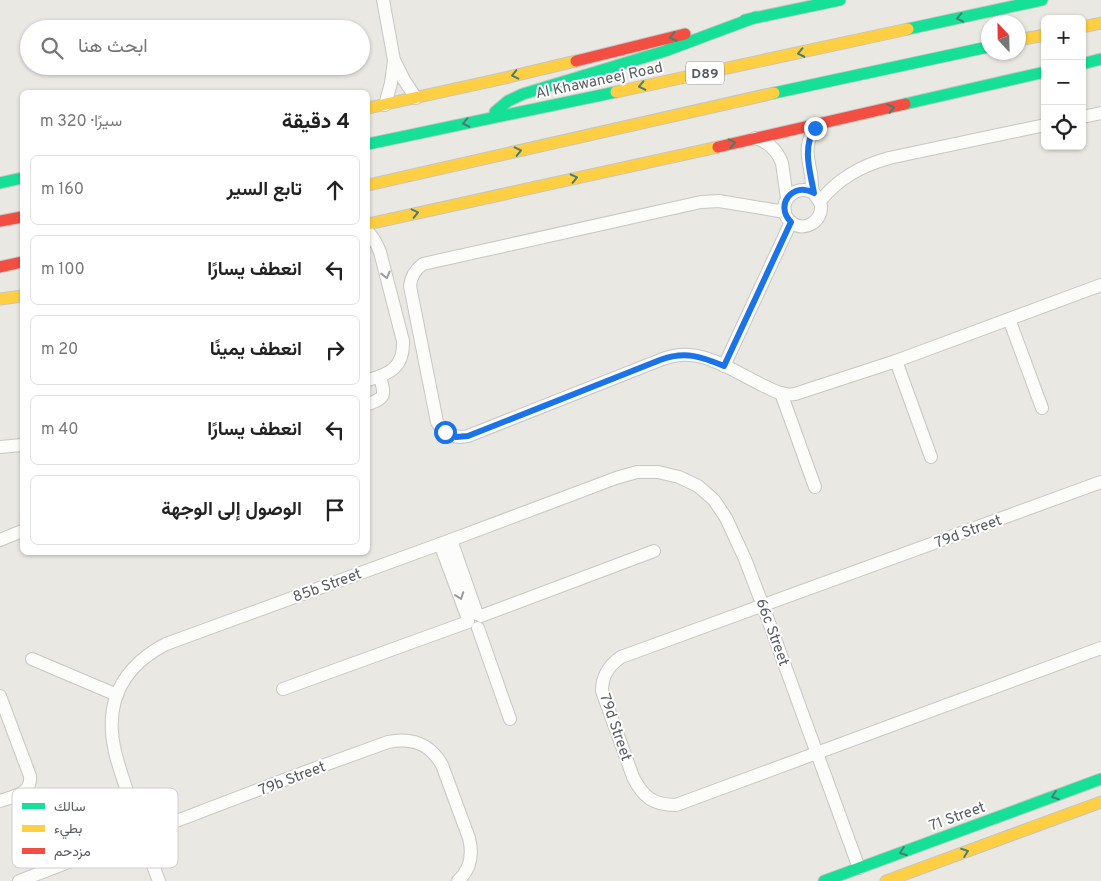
<!DOCTYPE html>
<html lang="ar">
<meta charset="utf-8">
<style>
:root{--surface:#fff;--page:#f2f2f2;--text:#222;--muted:#767676;--line:#e0e0e0}
body{margin:0;font-family:Overpass,Vazirmatn,sans-serif;background:var(--page);color:var(--text);direction:rtl}
.controls{position:absolute;right:15px;top:15px;display:grid;overflow:hidden;border-radius:8px;box-shadow:0 1px 4px #0004}
.controls button{width:45px;height:45px;display:grid;place-items:center;padding:0;border:0;border-bottom:1px solid var(--line);background:var(--surface);color:var(--text);font:25px sans-serif}
.compass{position:absolute;left:981px;top:15px;width:45px;height:45px;border-radius:50%;background:var(--surface);box-shadow:0 1px 4px #0004;rotate:338deg}
.stop{position:absolute;width:15px;height:15px;margin:-11px;border:4px solid #1a73e8;border-radius:50%;background:#fff}
.stop.end{background:#1a73e8;border-color:#fff;box-shadow:0 1px 5px #0008}
.list{margin:0;padding:0;list-style:none}
h2{display:flex;justify-content:space-between;align-items:center;height:65px;margin:0;padding:0 20px;font-size:21px}
h2 small{font-size:16px;font-weight:400;color:var(--muted)}
.list li{display:grid;grid-template-columns:32px 1fr auto;gap:15px;align-items:center;box-sizing:border-box;height:70px;margin:0 10px 10px;padding:0 10px;border:1px solid var(--line);border-radius:8px}
.list b{display:block;font-size:19px;white-space:nowrap}
.list em{font-size:16px;font-style:normal;color:var(--muted)}
.icon{flex:none;width:28px;height:28px;fill:none;stroke:currentColor;stroke-width:2;stroke-linecap:round;stroke-linejoin:round}
.map{position:relative;flex:none;width:1101px;height:881px;overflow:hidden;direction:ltr}
.search{position:absolute;background:var(--surface);box-shadow:0 1px 4px #0004;left:20px;top:20px;width:350px;height:55px;display:flex;align-items:center;gap:12px;box-sizing:border-box;padding:0 18px;border-radius:28px;color:var(--muted);font-size:19px}
.panel{position:absolute;background:var(--surface);box-shadow:0 1px 4px #0004;left:20px;top:90px;width:350px;height:465px;border-radius:8px;direction:rtl}
.map>svg:first-child{display:block}
.lines{fill:none;stroke-linecap:round;stroke-linejoin:round}
.street-casing{stroke:#c6c6c4;stroke-width:14}
.fast-casing{stroke:#c5c6c4;stroke-width:13}
.slow-casing{stroke:#c5c6c4;stroke-width:13}
.jam-casing{stroke:#c5c6c4;stroke-width:13}
.street{stroke:#fcfcfb;stroke-width:12}
.fast{stroke:#16e098;stroke-width:11}
.slow{stroke:#ffcf43;stroke-width:11}
.jam{stroke:#f24e42;stroke-width:11}
.oneway{stroke:#487d6f}
.oneway2{stroke:#9a9c9f}
.route{stroke:#1a73e8;stroke-width:6}
.labels{text-anchor:middle;stroke-width:4;stroke-linejoin:round;paint-order:stroke}
.shield{fill:#fff;stroke:#8a8d90;stroke-width:1}
.shield-label{font-size:14px;font-weight:bold;fill:#585c61}
.street-label{font-size:15px;fill:#585c61;stroke:#fff}
.key{fill:#fff;stroke:#cdced0;stroke-width:1}
.key-label{font-size:14px;fill:#585c61}
</style>
<div class="map">
<svg width="1101" height="881" viewBox="0 0 1101 881">
<rect width="100%" height="100%" fill="#eae8e2"/>
<g class="lines">
<defs>
<g id="street">
<path d="M 383,0 L 394,60 L 391,83 L 385,105"/>
<path d="M 395,62 L 404,80 L 416,98"/>
<path d="M 1082,117 L 1101,113"/>
<path d="M 755,138 C 769,142 777,150 782,163 L 787,198"/>
<path d="M 814,193 C 792,181 773,209 792,223 C 804,232 822,222 821,206 C 820,200 816,198 814,193 C 811,188 812,179 811,174 C 807,154 803,140 820,124"/>
<path d="M 820,201 C 839,178 861,166 889,158 L 1045,125"/>
<path d="M 785,212 L 719,201 L 701,202 L 423,264 C 415,270 411,276 410,286 L 437,422 C 444,434 454,439 468,436 L 660,360 C 670,356 679,354 690,355 C 712,356 742,375 762,385 C 773,390 782,396 795,394 L 896,361 L 1101,285"/>
<path d="M 368,232 C 374,238 377,244 380,252 L 403,341 C 404,367 390,374 368,380"/>
<path d="M 1009,319 L 1042,408"/>
<path d="M 896,361 L 931,457"/>
<path d="M 724,366 L 791,222"/>
<path d="M 781,393 L 815,487"/>
<path d="M 368,404 C 386,398 385,395 380,377"/>
<path d="M 0,447 L 22,445"/>
<path d="M 1101,482 L 621,657 C 608,666 602,676 602,691 L 633,777 C 643,797 653,805 676,805 L 1101,648"/>
<path d="M 0,540 L 22,531"/>
<path d="M 451,540 L 477,614"/>
<path d="M 440,544 L 468,619"/>
<path d="M 481,616 L 654,551"/>
<path d="M 478,628 L 510,719"/>
<path d="M 32,659 L 117,695"/>
<path d="M 283,689 L 468,622"/>
<path d="M 0,696 L 30,776 C 32,794 14,796 0,801"/>
<path d="M 19,881 L 297,775 L 388,742 C 413,737 430,744 442,765 L 469,838 C 473,854 471,869 458,881"/>
<path d="M 159,881 C 147,851 137,821 127,791 C 121,772 113,752 112,732 C 109,691 131,662 166,644 L 451,540 L 616,478 L 637,472 L 658,472 L 679,477 L 698,486 L 714,500 L 726,518 L 745,559 L 763,606 L 859,868"/>
</g>
<g id="fast">
<path d="M 745,20 L 840,0"/>
<path d="M 908,29 L 1042,0"/>
<path d="M 1082,64 L 1101,59"/>
<path d="M 774,93 L 988,47"/>
<path d="M 905,104 L 1045,72"/>
<path d="M 495,112 L 508,101 L 523,94 L 665,51 L 756,17"/>
<path d="M 368,144 L 616,92"/>
<path d="M 0,183 L 22,178"/>
<path d="M 824,881 L 1101,779"/>
</g>
<g id="slow">
<path d="M 1082,27 L 1101,23"/>
<path d="M 1018,40 L 1045,35"/>
<path d="M 616,92 L 908,29"/>
<path d="M 368,108 L 509,77 L 576,61"/>
<path d="M 368,185 L 774,93"/>
<path d="M 368,224 L 718,147"/>
<path d="M 0,299 L 22,296"/>
<path d="M 886,881 L 1101,802"/>
</g>
<g id="jam">
<path d="M 576,61 L 685,34"/>
<path d="M 718,147 L 905,104"/>
<path d="M 0,221 L 22,217"/>
<path d="M 0,267 L 22,262"/>
</g>
</defs>
<!-- street casing -->
<use href="#street" class="street-casing"/>
<!-- fast casing -->
<use href="#fast" class="fast-casing"/>
<!-- slow casing -->
<use href="#slow" class="slow-casing"/>
<!-- jam casing -->
<use href="#jam" class="jam-casing"/>
<!-- street -->
<use href="#street" class="street"/>
<!-- fast -->
<use href="#fast" class="fast"/>
<!-- slow -->
<use href="#slow" class="slow"/>
<!-- jam -->
<use href="#jam" class="jam"/>
</g>
<!-- one-way arrows -->
<defs><path id="oneway-chevron" d="M-2-3.5L2.5 0L-2 3.5" fill="none" stroke-width="1.6" stroke-linecap="round" stroke-linejoin="round" transform="scale(1.25)"/></defs>
<g class="oneway">
<use href="#oneway-chevron" transform="translate(960 18) rotate(168)"/>
<use href="#oneway-chevron" transform="translate(673 37) rotate(166)"/>
<use href="#oneway-chevron" transform="translate(801 53) rotate(168)"/>
<use href="#oneway-chevron" transform="translate(515 75) rotate(167)"/>
<use href="#oneway-chevron" transform="translate(642 86) rotate(168)"/>
<use href="#oneway-chevron" transform="translate(891 108) rotate(-13)"/>
<use href="#oneway-chevron" transform="translate(466 123) rotate(168)"/>
<use href="#oneway-chevron" transform="translate(732 143) rotate(-13)"/>
<use href="#oneway-chevron" transform="translate(518 151) rotate(-13)"/>
<use href="#oneway-chevron" transform="translate(574 178) rotate(-13)"/>
<use href="#oneway-chevron" transform="translate(415 213) rotate(-13)"/>
<use href="#oneway-chevron" transform="translate(1055 796) rotate(160)"/>
<use href="#oneway-chevron" transform="translate(903 852) rotate(160)"/>
<use href="#oneway-chevron" transform="translate(965 852) rotate(-20)"/>
</g>
<g class="oneway2">
<use href="#oneway-chevron" transform="translate(386 275) rotate(76)"/>
<use href="#oneway-chevron" transform="translate(460 596) rotate(70)"/>
</g>
<g class="lines">
<!-- route -->
<path class="route" d="M 445,432 L 456,437 L 468,436 L 660,360 C 685,351 700,356 724,366 L 791,222 C 774,205 793,181 814,193 C 810,171 802,148 815,128"/>
</g>
<g class="labels">
<!-- shield labels -->
<rect class="shield" x="686" y="61.5" width="38" height="23" rx="4"/>
<g class="shield-label">
<text x="705" y="78">D89</text>
</g>
<!-- street labels -->
<g class="street-label">
<text transform="translate(599 80) rotate(-12)" y="5">Al Khawaneej Road</text>
<text transform="translate(968 531) rotate(-20)" y="5">79d Street</text>
<text transform="translate(327 585) rotate(-20)" y="5">85b Street</text>
<text transform="translate(773 632) rotate(70)" y="5">66c Street</text>
<text transform="translate(616 727) rotate(71)" y="5">79d Street</text>
<text transform="translate(292 778) rotate(-21)" y="5">79b Street</text>
<text transform="translate(957 816) rotate(-20)" y="5">71 Street</text>
</g>
</g>
<!-- legend -->
<rect x="12" y="788" width="166" height="80" rx="8" class="key"/>
<rect x="22" y="803" width="23" height="6" fill="#16e098"/>
<rect x="22" y="825" width="23" height="7" fill="#ffcf43"/>
<rect x="22" y="848" width="23" height="6" fill="#f24e42"/>
<g class="key-label">
<text x="54" y="811">سالك</text>
<text x="54" y="833">بطيء</text>
<text x="54" y="856">مزدحم</text>
</g>
</svg>
<div class="controls">
<button>+</button>
<button>−</button>
<button><svg class="icon" aria-label="locate" viewBox="0 0 24 24"><circle cx="12" cy="12" r="6"/><path d="M12 2v4M12 18v4M2 12h4M18 12h4"/></svg></button>
</div>
<svg class="compass" viewBox="-18 -18 36 36"><path d="M0-13l5 13h-10z" fill="#e53935"/><path d="M0 13l5-13h-10z" fill="#767676"/></svg>
<div class="stop" style="left:445px;top:432px"></div>
<div class="stop end" style="left:815px;top:128px"></div>
<div class="search"><svg class="icon" aria-label="search" viewBox="0 0 24 24"><circle cx="10" cy="10" r="6"/><path d="M15 15l6 6"/></svg>ابحث هنا</div>
<section class="panel">
<h2>4 دقيقة<small>سيرًا · 320 m</small></h2>
<ul class="list">
<li><svg class="icon" aria-label="ahead" viewBox="0 0 24 24"><path d="M12 20V5M6 11l6-6 6 6"/></svg><div><b>تابع السير</b></div><em>160 m</em></li>
<li><svg class="icon" aria-label="left" viewBox="0 0 24 24"><path d="M17 20v-9H6M10 6l-5 5 5 5"/></svg><div><b>انعطف يسارًا</b></div><em>100 m</em></li>
<li><svg class="icon" aria-label="right" viewBox="0 0 24 24"><path d="M7 20v-9h11M14 6l5 5-5 5"/></svg><div><b>انعطف يمينًا</b></div><em>20 m</em></li>
<li><svg class="icon" aria-label="left" viewBox="0 0 24 24"><path d="M17 20v-9H6M10 6l-5 5 5 5"/></svg><div><b>انعطف يسارًا</b></div><em>40 m</em></li>
<li><svg class="icon" aria-label="arrive" viewBox="0 0 24 24"><path d="M6 21V4h12l-3 4 3 4H6"/></svg><div><b>الوصول إلى الوجهة</b></div></li>
</ul>
</section>
</div>
